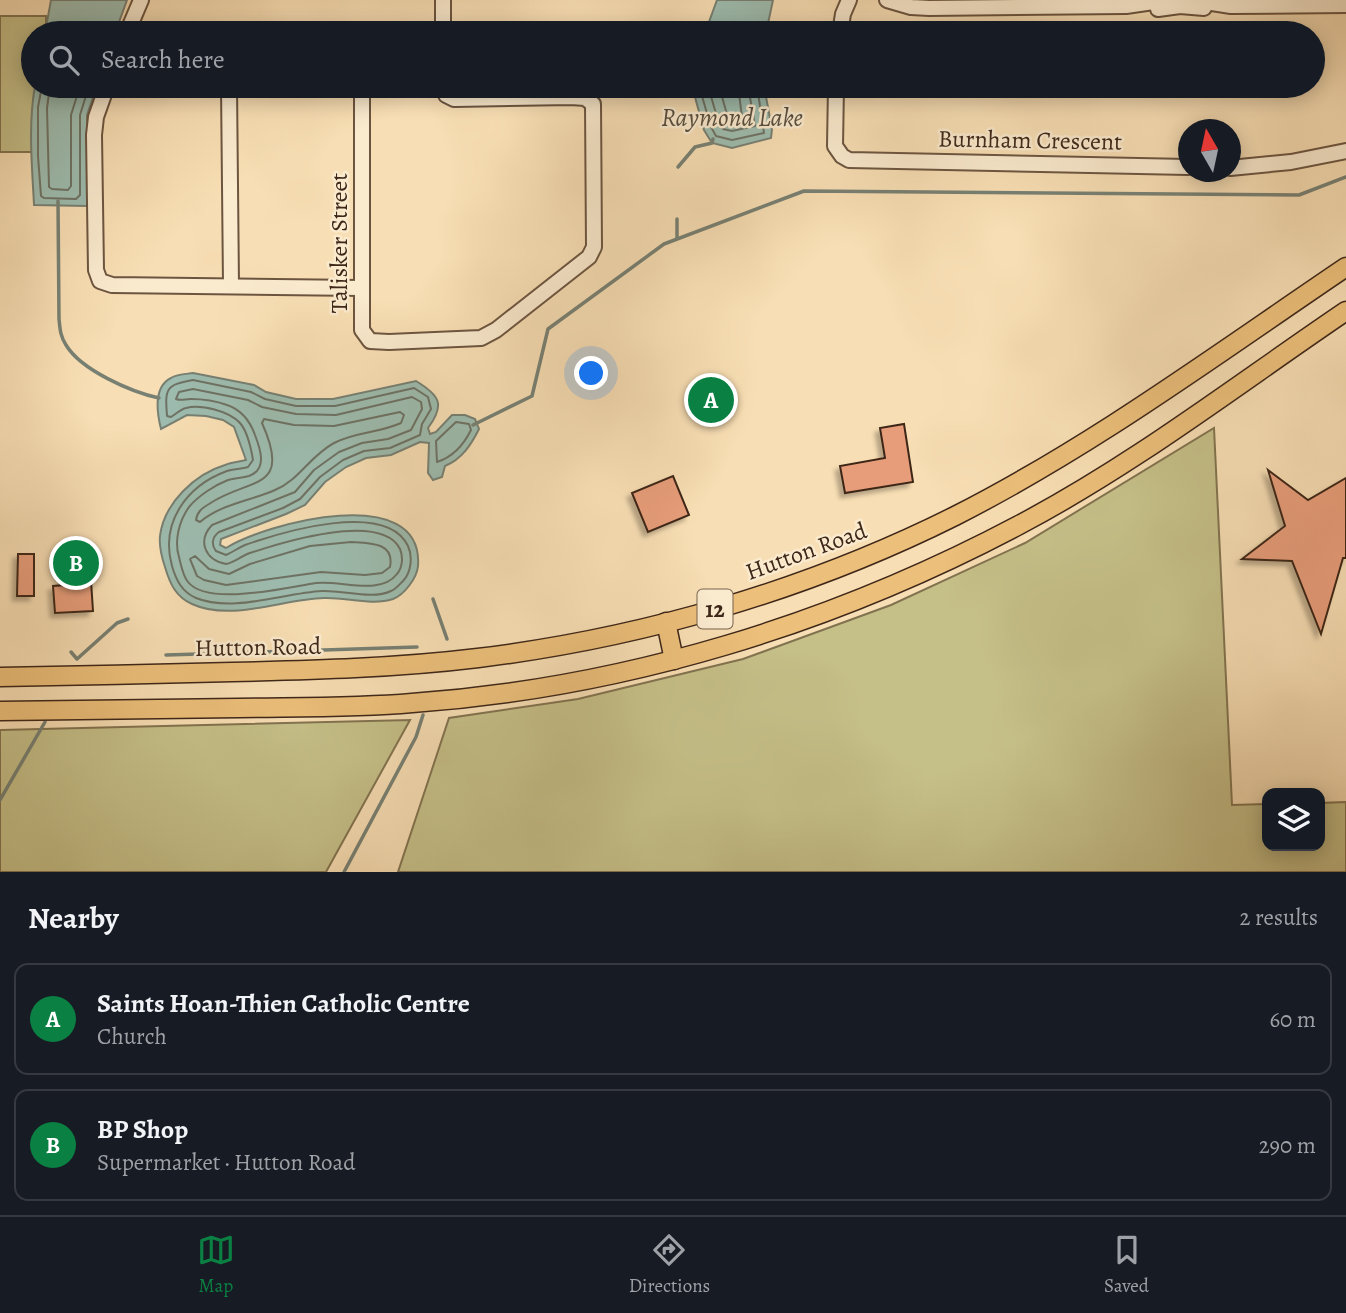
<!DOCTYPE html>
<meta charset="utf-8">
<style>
:root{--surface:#171b24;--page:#242831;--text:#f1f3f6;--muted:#9ea1a6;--line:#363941;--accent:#0b8043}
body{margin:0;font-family:Alegreya,serif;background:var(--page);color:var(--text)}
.controls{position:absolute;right:21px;bottom:21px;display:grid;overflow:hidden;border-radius:14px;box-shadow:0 4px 18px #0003}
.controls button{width:63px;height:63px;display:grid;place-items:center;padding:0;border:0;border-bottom:2px solid var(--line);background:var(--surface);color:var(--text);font:35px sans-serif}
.compass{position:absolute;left:1178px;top:119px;width:63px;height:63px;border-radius:50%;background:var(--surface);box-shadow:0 4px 18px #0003;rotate:351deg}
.you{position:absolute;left:592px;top:374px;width:24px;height:24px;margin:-18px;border:5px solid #fff;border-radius:50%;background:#1a73e8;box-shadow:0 0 0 10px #1a73e833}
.badge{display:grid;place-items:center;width:46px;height:46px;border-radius:50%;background:var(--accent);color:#fff;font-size:23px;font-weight:700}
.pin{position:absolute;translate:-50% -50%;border:4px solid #fff;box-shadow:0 2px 7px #0006}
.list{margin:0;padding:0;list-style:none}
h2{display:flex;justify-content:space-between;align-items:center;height:91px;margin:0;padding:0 28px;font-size:30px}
h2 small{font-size:23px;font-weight:400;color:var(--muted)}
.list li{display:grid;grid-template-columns:46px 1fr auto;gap:21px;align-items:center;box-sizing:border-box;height:112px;margin:0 14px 14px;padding:0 14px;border:2px solid var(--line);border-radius:14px}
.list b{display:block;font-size:26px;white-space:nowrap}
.list p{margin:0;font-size:23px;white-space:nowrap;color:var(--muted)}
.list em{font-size:23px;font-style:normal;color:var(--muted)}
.icon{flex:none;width:38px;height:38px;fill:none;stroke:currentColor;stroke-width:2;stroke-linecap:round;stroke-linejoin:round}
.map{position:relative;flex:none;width:1346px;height:872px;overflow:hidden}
.search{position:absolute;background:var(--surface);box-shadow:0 4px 18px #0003;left:21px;right:21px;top:21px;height:77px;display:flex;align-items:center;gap:18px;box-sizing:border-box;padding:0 24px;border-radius:38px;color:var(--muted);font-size:26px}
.sheet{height:343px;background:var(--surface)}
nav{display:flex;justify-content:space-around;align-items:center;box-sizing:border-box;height:98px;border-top:2px solid var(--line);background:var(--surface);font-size:19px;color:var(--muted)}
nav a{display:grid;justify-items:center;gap:4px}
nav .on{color:var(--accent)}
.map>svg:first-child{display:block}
.green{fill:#c5bf88;stroke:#827350;stroke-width:2}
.water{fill:#9dbcaf;stroke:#778073;stroke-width:2}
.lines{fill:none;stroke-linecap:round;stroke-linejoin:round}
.shore{stroke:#6e7264;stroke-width:2}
.stream{stroke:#778073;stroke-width:3.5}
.building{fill:#e79d7a;stroke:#3e2719;stroke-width:2;filter:url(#shadow)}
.minor-casing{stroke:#6c5540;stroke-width:18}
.major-casing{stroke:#3e2719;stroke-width:21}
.minor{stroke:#faeace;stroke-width:14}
.major{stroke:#ecbf7a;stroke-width:18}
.labels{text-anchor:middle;stroke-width:5;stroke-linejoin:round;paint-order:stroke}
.shield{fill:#faeace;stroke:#76624f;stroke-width:2}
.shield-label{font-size:23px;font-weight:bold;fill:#3e2719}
.street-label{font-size:24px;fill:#3e2719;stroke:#faeace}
.water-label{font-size:26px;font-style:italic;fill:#564c3e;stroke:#faeace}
</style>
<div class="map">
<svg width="1346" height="872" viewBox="0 0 1346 872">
<defs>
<filter id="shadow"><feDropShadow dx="-4.5" dy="4.5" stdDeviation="2" flood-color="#0004"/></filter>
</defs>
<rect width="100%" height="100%" fill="#f8deb4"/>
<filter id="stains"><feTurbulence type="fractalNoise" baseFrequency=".00286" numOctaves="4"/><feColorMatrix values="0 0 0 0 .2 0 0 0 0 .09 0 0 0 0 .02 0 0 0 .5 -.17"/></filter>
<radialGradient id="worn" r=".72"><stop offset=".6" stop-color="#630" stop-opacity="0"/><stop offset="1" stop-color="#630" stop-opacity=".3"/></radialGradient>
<!-- green -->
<g class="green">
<path d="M 0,16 L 46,16 L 46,33 L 33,33 L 33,86 L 46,86 L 46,152 L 0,152 Z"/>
<path d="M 1214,428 L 1232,805 L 1267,804 L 1267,846 L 1320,846 L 1320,803 L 1346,802 L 1346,872 L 398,872 L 449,718 L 578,699 L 743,659 L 891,605 L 1025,543 Z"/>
<path d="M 410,720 L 326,872 L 0,872 L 0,730 Z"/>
</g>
<!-- water -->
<g class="water">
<path d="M 51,0 L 127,0 L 115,33 L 45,33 Z"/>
<path d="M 717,0 L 773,0 L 766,33 L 705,33 Z"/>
<path d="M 35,86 L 97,86 L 87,115 L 87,206 L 34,205 C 32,165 28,125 35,86 Z"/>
<path d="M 692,86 L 764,86 L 772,129 L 771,138 L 732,148 L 712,143 L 704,130 Z"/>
<path d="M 193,373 L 254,385 L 266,392 L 296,399 L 333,399 L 416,381 C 439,395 446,404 428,428 L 430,434 L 436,432 L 452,415 L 465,415 L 475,419 L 479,429 C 471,445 462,459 445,466 L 442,477 L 433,480 L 428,473 L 429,443 L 420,442 L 391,455 L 366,458 L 346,467 L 325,482 L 305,505 L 286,514 L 221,539 L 220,545 L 226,548 C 266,523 424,481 418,566 C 417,578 404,595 393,599 C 371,606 346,597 324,598 C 283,599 231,622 192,604 C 176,597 170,584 165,567 C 162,558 159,546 160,536 C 164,503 195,474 225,465 C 232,462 239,462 246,460 L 234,427 L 223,420 L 206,416 L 187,415 L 161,429 C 157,413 153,387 171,378 C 177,374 187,374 193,373 Z"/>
</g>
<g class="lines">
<!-- shore -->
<g class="shore">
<path d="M 42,86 L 38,107 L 38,156 L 41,196 L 44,198 L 76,199 L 80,195 L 80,115 L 89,86"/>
<path d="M 50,86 L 47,108 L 49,187 L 52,189 L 68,190 L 71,186 L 71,115 L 80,86"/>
<path d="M 699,86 L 711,127 L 716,136 L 732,140 L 764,133 L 757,86"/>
<path d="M 708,86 L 719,124 L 723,129 L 732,131 L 755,126 L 748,86"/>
<path d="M 719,86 L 728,118 L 732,121 L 742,117 L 738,86"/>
<path d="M 193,380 L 251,392 L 265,399 L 296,406 L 335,406 L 414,388 L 428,397 L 431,409 L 422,424 L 420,435 L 390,448 L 364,451 L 343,460 L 320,477 L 300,499 L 283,508 L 219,532 C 212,537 211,545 216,551 L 226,555 C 233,552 238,548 245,545 C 282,532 386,500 408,546 C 413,557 411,573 403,581 C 400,584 395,590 391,591 C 373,600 342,590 322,591 C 283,593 233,613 196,598 C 182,592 176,580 172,566 C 160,523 186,486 227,471 C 233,469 241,469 248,467 L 253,460 C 251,448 248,432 240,423 C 229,411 201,404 186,408 C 181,409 176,414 171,417 L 167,416 C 165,389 165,385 193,380 Z"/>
<path d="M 193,389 L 248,400 L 262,407 L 296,414 L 336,415 L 412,397 L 421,402 L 422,409 L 411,430 L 388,439 L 362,443 L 339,452 L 314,470 L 295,492 L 212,525 C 197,541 205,560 226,564 C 235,562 241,556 250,553 C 280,543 381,511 400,549 C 403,556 403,567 397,574 C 380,596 341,580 316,583 C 288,587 208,607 188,582 C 183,576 181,565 179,557 C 174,541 179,521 189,507 C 198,496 215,485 228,480 C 235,478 242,478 249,476 C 268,469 260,448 255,435 C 250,421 242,410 227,405 C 216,401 203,399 191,399 C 185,399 181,401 176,399 L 179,392 Z"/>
<path d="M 400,412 L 404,415 L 401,423 C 379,433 355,432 334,443 C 310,456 298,481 275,490 C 250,501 221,504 200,522 L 196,520 C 197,512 202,508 209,504 C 249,477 293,492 262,423 L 264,419 L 294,425 L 334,426 Z"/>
<path d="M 456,422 L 469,424 L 471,430 C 463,446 453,457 437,462 L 436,441 Z"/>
<path d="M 351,542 C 369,543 395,542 390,567 L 382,573 L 365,575 L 321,572 L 226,585 L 204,580 L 197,576 L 190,559 L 195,556 L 209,569 L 229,574 L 250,564 L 310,546 Z"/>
</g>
<!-- stream -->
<g class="stream">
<path d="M 678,167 L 695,147 L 712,143 L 713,139"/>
<path d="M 58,201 L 59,319 C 60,328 60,336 66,345 C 81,370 131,392 159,398"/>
<path d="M 677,238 L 677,219"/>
<path d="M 473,425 L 532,396 L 548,329 L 664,244 L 804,191 L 1299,195 L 1346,177"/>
<path d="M 433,599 L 447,639"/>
<path d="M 71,652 L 77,659 L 117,623 L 128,619"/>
<path d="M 166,655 L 417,647"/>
<path d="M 0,800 L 45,722"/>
<path d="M 344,872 L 416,737 L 423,715"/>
</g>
</g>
<!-- building -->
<g class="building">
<path d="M 904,424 L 913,482 L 845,493 L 840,466 L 885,458 L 880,428 Z"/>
<path d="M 1268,470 L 1308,500 L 1346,478 L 1346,558 L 1343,558 L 1321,634 L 1292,561 L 1242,559 L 1285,526 Z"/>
<path d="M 673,476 L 689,515 L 648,532 L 632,493 Z"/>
<path d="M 84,545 L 84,552 L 89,551 L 93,611 L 55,613 L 53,586 L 65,585 L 63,547 Z"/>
<path d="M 18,554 L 34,554 L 34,596 L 17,596 Z"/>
</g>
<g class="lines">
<defs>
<g id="minor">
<path d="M 887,0 L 911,7 L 929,8 L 1126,6 L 1167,0"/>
<path d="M 1193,0 L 1231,6 L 1346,5"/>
<path d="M 1158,9 L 1180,6 L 1204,8"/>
<path d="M 127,33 L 141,0"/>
<path d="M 443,33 L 443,0"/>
<path d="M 840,33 L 843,14 L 849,0"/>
<path d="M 107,86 L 96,117 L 94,135 L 96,270 L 100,281 L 112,285 L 361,288"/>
<path d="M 229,86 L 231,285"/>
<path d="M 362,86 L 362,330 L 370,341 L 389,342 L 481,338 L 496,330 L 589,257 L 594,247 L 593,104 L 585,98 L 571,97 L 454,99 L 446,95 L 443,86"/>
<path d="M 836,86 L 835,146 L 842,156 L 849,160 L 1188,167"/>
<path d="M 1230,168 L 1291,162 L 1346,151"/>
</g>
<g id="major">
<path d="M 666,622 L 674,660"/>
<path d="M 0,677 C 77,676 155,674 232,672 C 314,670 396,668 478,658 C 642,638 807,590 955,516 C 1093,446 1217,354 1346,267"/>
<path d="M 0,711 C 80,710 159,709 239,708 C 297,707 355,708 412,703 C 625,688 832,624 1019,525 C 1135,464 1238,384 1346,311"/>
</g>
</defs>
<!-- minor casing -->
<use href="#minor" class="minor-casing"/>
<!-- major casing -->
<use href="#major" class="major-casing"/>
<!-- minor -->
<use href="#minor" class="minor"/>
<!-- major -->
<use href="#major" class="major"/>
</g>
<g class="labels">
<!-- shield labels -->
<rect class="shield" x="697.5" y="589.5" width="35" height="39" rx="5"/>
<g class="shield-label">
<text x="715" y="617">12</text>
</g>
<!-- street labels -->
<g class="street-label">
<text transform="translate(1030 140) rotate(1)" y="8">Burnham Crescent</text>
<text transform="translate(339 243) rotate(-90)" y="8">Talisker Street</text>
<text transform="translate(806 551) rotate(-20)" y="8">Hutton Road</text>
<text transform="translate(258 647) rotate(-1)" y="8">Hutton Road</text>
</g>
<!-- water labels -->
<g class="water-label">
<text x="732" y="126">Raymond Lake</text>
</g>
</g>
<rect width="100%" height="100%" filter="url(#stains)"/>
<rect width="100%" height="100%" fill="url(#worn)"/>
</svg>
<div class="controls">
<button><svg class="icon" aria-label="layers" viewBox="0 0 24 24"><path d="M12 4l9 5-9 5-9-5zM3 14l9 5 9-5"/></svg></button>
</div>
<svg class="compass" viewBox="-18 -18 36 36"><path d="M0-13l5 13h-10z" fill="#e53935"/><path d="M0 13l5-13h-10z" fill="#9ea1a6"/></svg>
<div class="you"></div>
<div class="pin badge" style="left:711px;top:400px">A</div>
<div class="pin badge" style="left:76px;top:563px">B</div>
<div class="search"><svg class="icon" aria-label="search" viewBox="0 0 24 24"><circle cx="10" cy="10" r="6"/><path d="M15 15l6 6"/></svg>Search here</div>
</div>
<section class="sheet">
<h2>Nearby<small>2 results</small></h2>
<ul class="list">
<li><span class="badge">A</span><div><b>Saints Hoan-Thien Catholic Centre</b><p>Church</p></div><em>60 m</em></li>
<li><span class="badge">B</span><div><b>BP Shop</b><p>Supermarket · Hutton Road</p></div><em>290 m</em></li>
</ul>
</section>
<nav>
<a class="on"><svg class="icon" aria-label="map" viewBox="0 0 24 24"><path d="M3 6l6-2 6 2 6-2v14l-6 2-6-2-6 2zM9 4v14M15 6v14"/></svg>Map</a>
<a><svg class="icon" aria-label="directions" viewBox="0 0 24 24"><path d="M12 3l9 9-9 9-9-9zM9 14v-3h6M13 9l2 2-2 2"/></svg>Directions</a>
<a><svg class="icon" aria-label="saved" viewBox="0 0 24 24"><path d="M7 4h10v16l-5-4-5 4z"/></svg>Saved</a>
</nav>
